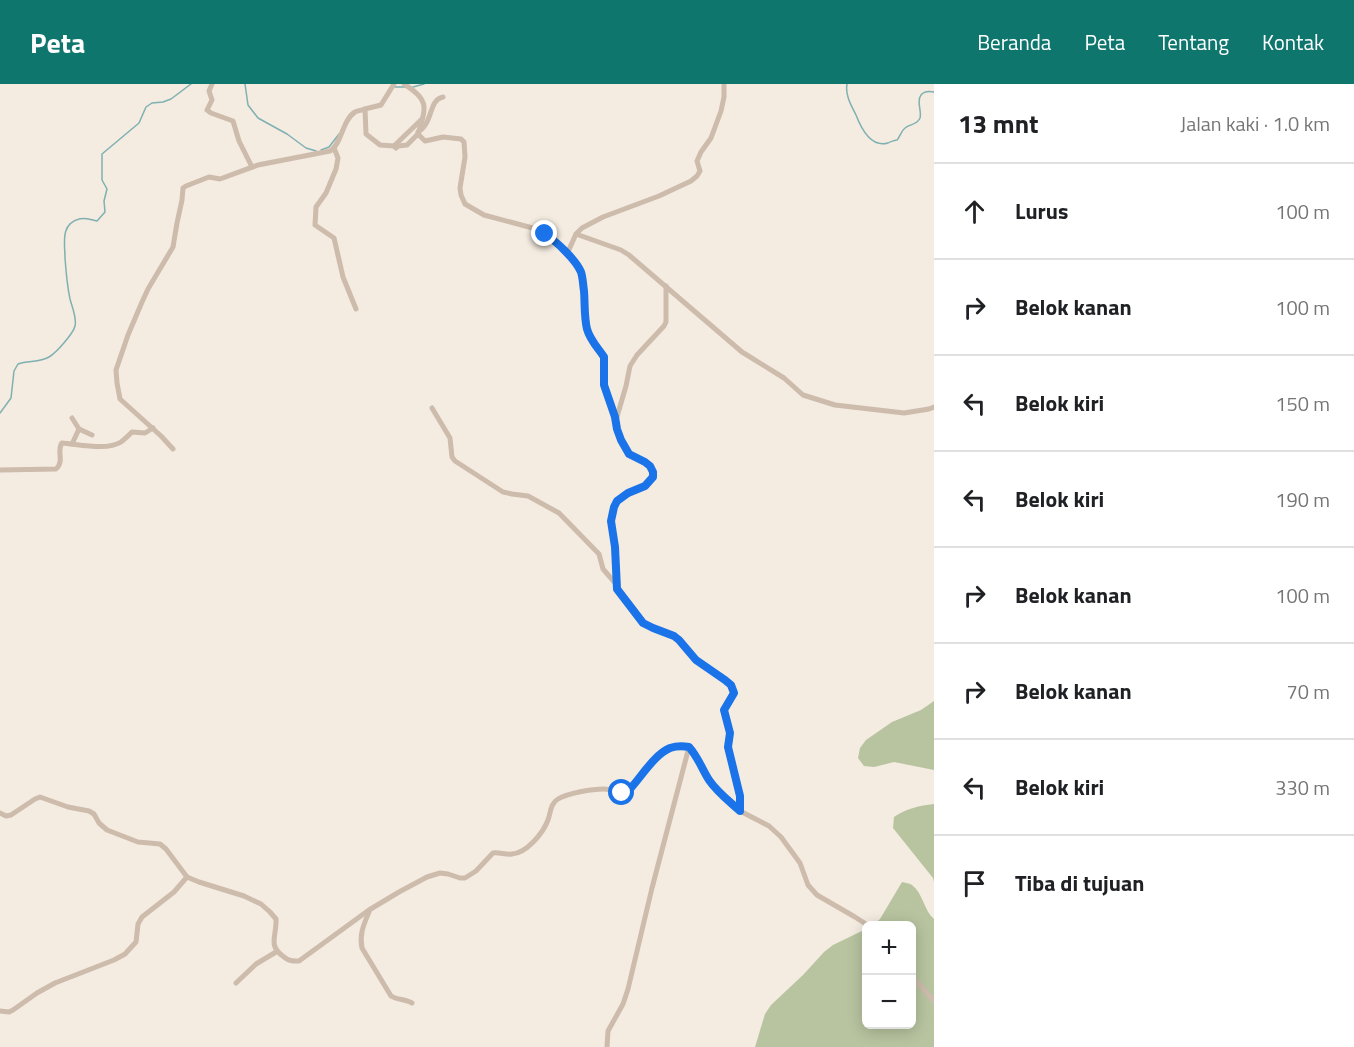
<!DOCTYPE html>
<html lang="id">
<meta charset="utf-8">
<style>
:root{--surface:#fff;--page:#f2f2f2;--text:#202124;--muted:#757577;--line:#e0e0e0;--accent:#0f766e}
body{margin:0;font-family:"Titillium Web",sans-serif;background:var(--page);color:var(--text)}
.controls{position:absolute;right:18px;bottom:18px;display:grid;overflow:hidden;border-radius:9px;box-shadow:0 3px 15px #0003}
.controls button{width:54px;height:54px;display:grid;place-items:center;padding:0;border:0;border-bottom:2px solid var(--line);background:var(--surface);color:var(--text);font:30px sans-serif}
.stop{position:absolute;width:18px;height:18px;margin:-14px;border:4px solid #1a73e8;border-radius:50%;background:#fff}
.stop.end{background:#1a73e8;border-color:#fff;box-shadow:0 2px 6px #0008}
.list{margin:0;padding:0;list-style:none}
h2{display:flex;justify-content:space-between;align-items:center;height:78px;margin:0;padding:0 24px;font-size:26px}
h2 small{font-size:20px;font-weight:400;color:var(--muted)}
.list li{display:grid;grid-template-columns:39px 1fr auto;gap:18px;align-items:center;box-sizing:border-box;height:96px;padding:0 24px;border-top:2px solid var(--line)}
.list b{display:block;font-size:22px;white-space:nowrap}
.list em{font-size:20px;font-style:normal;color:var(--muted)}
.icon{flex:none;width:33px;height:33px;fill:none;stroke:currentColor;stroke-width:2;stroke-linecap:round;stroke-linejoin:round}
.map{position:relative;flex:none;width:934px;height:963px;overflow:hidden}
header{display:flex;align-items:center;gap:36px;box-sizing:border-box;height:84px;padding:0 30px;background:var(--accent);color:#fff}
header strong{font-size:28px}
nav{display:flex;gap:33px;margin-inline-start:auto;font-size:21px}
main{display:flex}
aside{flex:1;background:var(--surface)}
.map>svg:first-child{display:block}
.green{fill:#b8c4a0}
.lines{fill:none;stroke-linecap:round;stroke-linejoin:round}
.stream{stroke:#7fb0b2;stroke-width:1.5}
.minor{stroke:#cdbbac;stroke-width:5}
.route{stroke:#1a73e8;stroke-width:8}
</style>
<header>
<strong>Peta</strong>
<nav><a>Beranda</a><a>Peta</a><a>Tentang</a><a>Kontak</a></nav>
</header>
<main>
<div class="map">
<svg width="934" height="963" viewBox="0 0 934 963">
<rect width="100%" height="100%" fill="#f4ebe1"/>
<!-- green -->
<g class="green">
<path d="M 934,617 L 934,686 L 894,678 L 874,683 L 864,682 L 858,674 L 860,664 L 866,656 L 892,638 L 921,626 Z"/>
<path d="M 934,720 L 934,798 L 933,794 L 893,744 L 894,733 C 907,724 919,722 934,720 Z"/>
<path d="M 902,798 C 905,799 909,799 912,801 C 923,809 924,827 934,835 L 934,963 L 755,963 L 765,930 L 771,921 L 803,891 L 824,868 L 833,861 L 866,845 L 866,940 L 912,940 L 912,842 L 873,841 L 880,835 Z"/>
</g>
<g class="lines">
<!-- stream -->
<g class="stream">
<path d="M 245,0 L 248,21 L 258,34 L 287,50 L 306,64 L 316,67"/>
<path d="M 847,0 C 845,11 851,21 856,31 C 861,44 871,64 888,59 C 889,58 896,56 897,56 C 900,53 901,47 905,44 C 910,40 917,41 920,34 C 922,26 916,17 921,11 C 924,7 929,7 934,8"/>
<path d="M 395,3 L 405,3"/>
<path d="M 413,3 L 424,0"/>
<path d="M 321,66 L 329,63 L 339,50"/>
<path d="M 0,329 L 11,314 L 14,287 L 18,280 C 28,276 39,279 49,273 C 56,269 73,250 75,242 C 77,234 72,223 70,215 C 67,201 66,188 65,174 C 65,160 60,140 79,135 C 85,133 91,136 97,137 L 105,128 L 104,117 L 107,105 L 102,96 L 102,70 L 139,39 L 146,23 L 152,19 L 163,18 L 171,15 L 191,0"/>
</g>
<!-- minor -->
<g class="minor">
<path d="M 212,0 L 209,7 L 212,16 L 207,26 L 211,29 L 233,37 L 239,57 L 252,83"/>
<path d="M 404,0 C 430,16 426,23 418,50 L 425,57 L 443,53 L 461,55 L 464,58 L 465,73 L 460,104 L 461,111 L 465,120 L 484,131 L 540,146 L 553,155 L 577,181 L 581,188 L 582,195 L 587,245 L 594,261 L 605,273 L 604,301 L 615,333 L 617,345 L 621,356 L 629,370 L 650,382 L 653,388 L 653,393 L 645,402 L 621,414 L 617,417 L 612,428 L 611,437 L 615,463 L 617,505 L 643,539 L 653,544 L 674,552 L 679,556 L 696,576 L 731,601 L 734,609 L 724,626 L 730,649 L 728,664 L 740,712 L 740,727 L 769,742 L 781,753 L 800,779 L 808,801 L 817,811 L 855,833 L 869,842"/>
<path d="M 365,25 L 381,21 L 394,0"/>
<path d="M 418,48 C 434,38 428,16 443,13"/>
<path d="M 394,62 L 422,35"/>
<path d="M 334,64 L 338,74 L 336,85 L 326,109 L 316,123 L 315,141 L 334,154 L 343,193 L 356,225"/>
<path d="M 576,150 L 621,166 L 629,171 L 742,268 L 784,294 L 803,311 L 835,321 L 904,329 L 929,325 L 934,323"/>
<path d="M 567,170 L 576,150 L 582,144 L 603,133 L 659,112 L 691,97 L 697,92 L 700,87 L 697,77 L 701,68 L 711,54 L 721,27 L 724,13 L 724,0"/>
<path d="M 432,324 L 450,354 L 452,373 L 455,377 L 503,408 L 512,410 L 528,412 L 559,429 L 599,470 L 603,485 L 616,500"/>
<path d="M 72,334 L 79,345 L 92,351"/>
<path d="M 616,336 L 626,302 L 630,282 L 637,271 L 664,242 L 666,238 L 666,202"/>
<path d="M 72,360 L 79,345"/>
<path d="M 173,365 L 161,352 L 120,315 L 117,299 L 116,286 L 128,251 L 142,218 L 148,205 L 173,163 L 177,139 L 182,116 L 183,104 L 186,102 L 209,93 L 220,95 L 258,81 L 330,67 C 342,60 342,36 355,28 C 356,27 363,26 365,25 L 366,50 L 380,61 L 394,62 L 396,64 L 398,62 L 407,61 L 418,50"/>
<path d="M 0,386 L 56,385 C 65,377 56,366 62,359 C 78,360 107,367 121,358 C 125,355 129,351 132,348 L 145,349 L 153,344"/>
<path d="M 0,729 L 6,732 L 11,731 L 35,715 L 40,713 L 68,723 L 89,727 L 94,730 L 99,739 L 107,746 L 138,758 L 160,760 L 166,765 L 187,793 L 199,798 L 244,812 L 261,820 L 270,828 L 276,835 C 277,853 267,861 284,873 C 289,877 292,877 299,877 L 369,826 L 399,808 L 427,793 L 440,789 L 448,790 L 460,794 L 465,794 L 476,787 L 493,769 C 499,768 506,771 512,770 C 527,769 543,749 548,736 C 551,728 550,720 558,715 C 568,709 592,705 604,705 C 612,705 619,710 627,708 C 649,689 654,660 689,663 C 698,673 702,685 709,696 C 717,708 729,717 740,727"/>
<path d="M 369,828 C 364,840 359,850 362,864 L 391,912 C 397,916 405,915 412,919"/>
<path d="M 912,893 L 934,917"/>
<path d="M 236,899 L 256,880 L 276,868"/>
<path d="M 0,927 L 9,928 L 13,926 L 37,909 L 55,899 L 114,876 L 125,870 L 136,858 L 138,840 L 142,833 L 174,808 L 187,793"/>
<path d="M 607,963 L 608,947 L 623,920 L 628,905 L 652,804 L 689,663"/>
</g>
</g>
<g class="lines">
<!-- route -->
<path class="route" d="M 545,150 C 556,157 576,176 581,188 C 583,194 583,201 584,207 C 585,219 584,233 587,245 C 590,256 598,264 604,273 L 604,301 L 615,333 L 617,345 L 621,356 L 629,370 L 645,378 L 650,382 L 653,388 L 653,393 L 645,402 L 628,409 L 617,417 L 614,423 L 611,437 L 615,463 L 617,505 L 643,539 L 653,544 L 674,552 L 679,556 L 696,576 L 725,596 L 731,601 L 734,609 L 724,626 L 730,649 L 728,663 L 740,712 L 740,727 C 729,717 717,708 709,696 C 702,685 698,673 689,663 C 683,662 676,662 670,664 C 655,670 641,693 630,705 L 627,708 L 622,709"/>
</g>
</svg>
<div class="controls">
<button>+</button>
<button>−</button>
</div>
<div class="stop" style="left:622px;top:709px"></div>
<div class="stop end" style="left:545px;top:150px"></div>
</div>
<aside>
<h2>13 mnt<small>Jalan kaki · 1.0 km</small></h2>
<ul class="list">
<li><svg class="icon" aria-label="ahead" viewBox="0 0 24 24"><path d="M12 20V5M6 11l6-6 6 6"/></svg><div><b>Lurus</b></div><em>100 m</em></li>
<li><svg class="icon" aria-label="right" viewBox="0 0 24 24"><path d="M7 20v-9h11M14 6l5 5-5 5"/></svg><div><b>Belok kanan</b></div><em>100 m</em></li>
<li><svg class="icon" aria-label="left" viewBox="0 0 24 24"><path d="M17 20v-9H6M10 6l-5 5 5 5"/></svg><div><b>Belok kiri</b></div><em>150 m</em></li>
<li><svg class="icon" aria-label="left" viewBox="0 0 24 24"><path d="M17 20v-9H6M10 6l-5 5 5 5"/></svg><div><b>Belok kiri</b></div><em>190 m</em></li>
<li><svg class="icon" aria-label="right" viewBox="0 0 24 24"><path d="M7 20v-9h11M14 6l5 5-5 5"/></svg><div><b>Belok kanan</b></div><em>100 m</em></li>
<li><svg class="icon" aria-label="right" viewBox="0 0 24 24"><path d="M7 20v-9h11M14 6l5 5-5 5"/></svg><div><b>Belok kanan</b></div><em>70 m</em></li>
<li><svg class="icon" aria-label="left" viewBox="0 0 24 24"><path d="M17 20v-9H6M10 6l-5 5 5 5"/></svg><div><b>Belok kiri</b></div><em>330 m</em></li>
<li><svg class="icon" aria-label="arrive" viewBox="0 0 24 24"><path d="M6 21V4h12l-3 4 3 4H6"/></svg><div><b>Tiba di tujuan</b></div></li>
</ul>
</aside>
</main>
